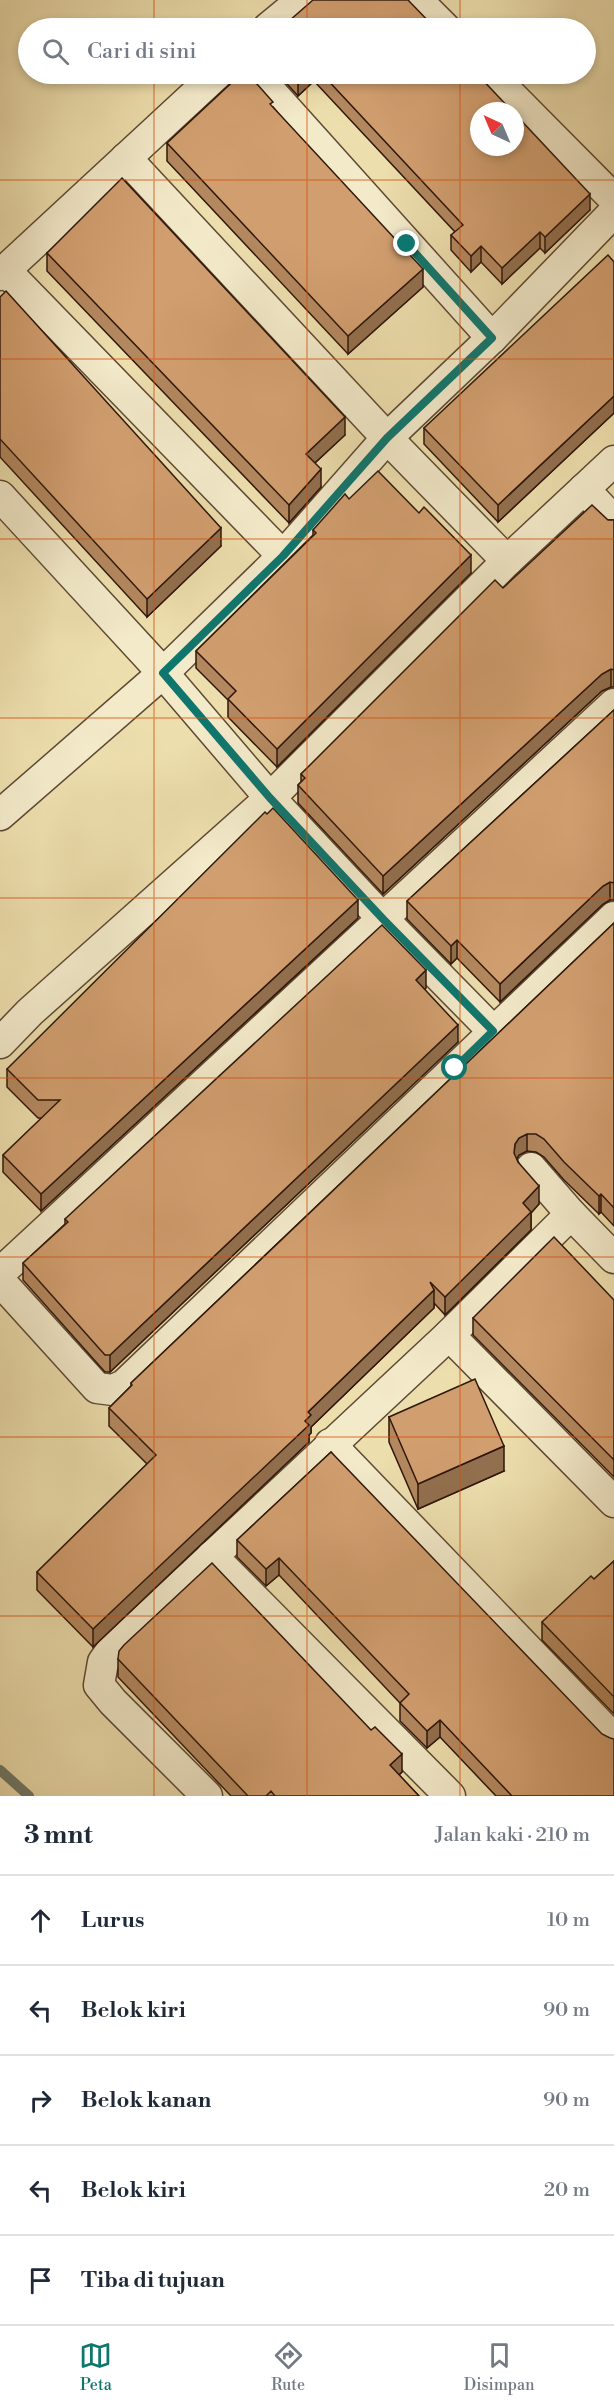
<!DOCTYPE html>
<html lang="id">
<meta charset="utf-8">
<style>
:root{--surface:#fff;--page:#f6f6f7;--text:#1f2937;--muted:#747a83;--line:#e0e1e3;--accent:#0f766e}
body{margin:0;font-family:"Libre Bodoni",serif;background:var(--page);color:var(--text)}
.compass{position:absolute;left:470px;top:102px;width:54px;height:54px;border-radius:50%;background:var(--surface);box-shadow:0 3px 9px #0003;rotate:316deg}
.stop{position:absolute;width:18px;height:18px;margin:-14px;border:4px solid #0f766e;border-radius:50%;background:#fff}
.stop.end{background:#0f766e;border-color:#fff;box-shadow:0 2px 6px #0008}
.list{margin:0;padding:0;list-style:none}
h2{display:flex;justify-content:space-between;align-items:center;height:78px;margin:0;padding:0 24px;font-size:26px}
h2 small{font-size:20px;font-weight:400;color:var(--muted)}
.list li{display:grid;grid-template-columns:39px 1fr auto;gap:18px;align-items:center;box-sizing:border-box;height:90px;padding:0 24px;border-top:2px solid var(--line)}
.list b{display:block;font-size:22px;white-space:nowrap}
.list em{font-size:20px;font-style:normal;color:var(--muted)}
.icon{flex:none;width:33px;height:33px;fill:none;stroke:currentColor;stroke-width:2;stroke-linecap:round;stroke-linejoin:round}
.map{position:relative;flex:none;width:614px;height:1796px;overflow:hidden}
.search{position:absolute;background:var(--surface);box-shadow:0 3px 9px #0003;left:18px;right:18px;top:18px;height:66px;display:flex;align-items:center;gap:15px;box-sizing:border-box;padding:0 21px;border-radius:33px;color:var(--muted);font-size:22px}
.sheet{height:528px;background:var(--surface)}
nav{display:flex;justify-content:space-around;align-items:center;box-sizing:border-box;height:84px;border-top:2px solid var(--line);background:var(--surface);font-size:16px;color:var(--muted)}
nav a{display:grid;justify-items:center;gap:3px}
nav .on{color:var(--accent)}
.map>svg:first-child{display:block}
.lines{fill:none;stroke-linecap:round;stroke-linejoin:round}
.stream{stroke:#6f7a6a;stroke-width:10}
.minor-casing{stroke:#5e4933;stroke-width:33}
.minor{stroke:#f3eaca;stroke-width:30}
.wall{fill:#b4885f;stroke:#2f170a;stroke-width:1.5}
.shaded-wall{fill:#926f4e;stroke:#2f170a;stroke-width:1.5}
.building{fill:#d19e6f;stroke:#2f170a;stroke-width:1.5}
.route{stroke:#0f766e;stroke-width:8}
.grid{fill:none;stroke:#d6520c;stroke-width:1.5;stroke-opacity:0.55}
</style>
<div class="map">
<svg width="614" height="1796" viewBox="0 0 614 1796">
<rect width="100%" height="100%" fill="#eddead"/>
<filter id="stains"><feTurbulence type="fractalNoise" baseFrequency=".00333" numOctaves="4"/><feColorMatrix values="0 0 0 0 .2 0 0 0 0 .09 0 0 0 0 .02 0 0 0 .5 -.17"/></filter>
<radialGradient id="worn" r=".72"><stop offset=".6" stop-color="#630" stop-opacity="0"/><stop offset="1" stop-color="#630" stop-opacity=".3"/></radialGradient>
<g class="lines">
<!-- stream -->
<path class="stream" d="M 0,1770 L 29,1796"/>
<defs>
<g id="minor">
<path d="M 417,0 L 445,28"/>
<path d="M 268,28 L 302,0"/>
<path d="M 255,74 L 492,338 L 614,212"/>
<path d="M 490,74 L 614,199"/>
<path d="M 126,158 L 387,438 L 507,561"/>
<path d="M 5,270 L 283,556"/>
<path d="M 0,275 L 217,74"/>
<path d="M 584,489 L 614,521"/>
<path d="M 0,496 L 163,673 L 270,798 L 383,919 L 493,1031"/>
<path d="M 0,815 L 163,673 L 283,556 L 387,438 L 492,338"/>
<path d="M 0,1043 L 30,1012 L 270,798 L 507,561 L 614,461"/>
<path d="M 531,1168 L 571,1214 L 614,1258"/>
<path d="M 0,1273 L 614,704"/>
<path d="M 0,1281 L 97,1388 L 113,1390 L 124,1385 L 614,917"/>
<path d="M 449,1335 L 614,1502"/>
<path d="M 330,1444 L 614,1739"/>
<path d="M 212,1556 L 450,1796"/>
<path d="M 207,1796 L 113,1702 L 99,1685 L 103,1662 L 111,1651 L 449,1335 L 571,1214"/>
</g>
</defs>
<!-- minor casing -->
<use href="#minor" class="minor-casing"/>
<!-- minor -->
<use href="#minor" class="minor"/>
</g>
<!-- wall -->
<g class="wall">
<path d="M 278,74 L 477,74 L 590,210 L 545,253 L 540,248 L 502,284 L 481,262 L 471,272 L 451,250 L 451,235 L 455,232 L 314,81 L 298,96 Z"/>
<path d="M 273,107 L 423,287 L 348,354 L 167,161 L 167,143 Z"/>
<path d="M 47,253 L 345,435 L 315,463 L 321,487 L 289,523 L 47,271 Z"/>
<path d="M 614,262 L 614,413 L 498,522 L 424,444 L 424,428 Z"/>
<path d="M 0,297 L 221,546 L 147,617 L 0,457 Z"/>
<path d="M 349,499 L 471,573 L 277,767 L 228,717 L 228,700 L 196,668 L 196,651 L 313,535 L 313,530 Z"/>
<path d="M 608,520 L 614,520 L 614,687 L 611,687 L 602,691 L 383,894 L 298,803 L 298,785 L 301,782 L 301,774 L 503,588 Z"/>
<path d="M 614,710 L 614,900 L 610,900 L 603,904 L 500,1002 L 457,958 L 451,964 L 407,919 L 407,901 Z"/>
<path d="M 358,918 L 41,1211 L 3,1172 L 3,1155 L 42,1118 L 38,1118 L 7,1087 L 7,1069 Z"/>
<path d="M 614,923 L 614,1226 L 601,1212 L 599,1214 L 564,1180 L 544,1157 L 536,1152 L 527,1151 L 519,1155 L 517,1159 L 539,1204 L 531,1213 L 531,1230 L 445,1315 L 434,1303 L 434,1308 L 311,1427 L 311,1433 L 309,1435 L 309,1442 L 93,1647 L 37,1590 L 37,1572 L 147,1464 L 109,1426 L 109,1408 L 131,1386 L 131,1383 Z"/>
<path d="M 426,988 L 424,989 L 458,1042 L 110,1372 L 105,1372 L 23,1280 L 23,1263 L 65,1224 L 65,1219 Z"/>
<path d="M 614,1300 L 614,1477 L 473,1335 L 473,1318 Z"/>
<path d="M 389,1417 L 504,1471 L 418,1509 L 389,1442 Z"/>
<path d="M 331,1452 L 614,1796 L 496,1796 L 440,1737 L 427,1748 L 400,1721 L 400,1703 L 279,1575 L 266,1586 L 237,1557 L 237,1540 Z"/>
<path d="M 614,1561 L 614,1714 L 542,1640 L 542,1622 L 594,1579 Z"/>
<path d="M 118,1659 L 402,1772 L 399,1775 L 419,1796 L 231,1796 L 118,1677 Z"/>
</g>
<!-- shaded-wall -->
<g class="shaded-wall">
<path d="M 306,74 L 314,74 L 314,81 L 298,96 L 298,80 Z"/>
<path d="M 590,194 L 590,210 L 545,253 L 545,237 Z"/>
<path d="M 540,232 L 540,248 L 502,284 L 502,268 Z"/>
<path d="M 481,246 L 481,262 L 471,272 L 471,256 Z"/>
<path d="M 423,269 L 423,287 L 348,354 L 348,336 Z"/>
<path d="M 614,396 L 614,413 L 498,522 L 498,505 Z"/>
<path d="M 345,417 L 345,435 L 306,471 L 306,454 Z"/>
<path d="M 321,469 L 321,487 L 289,523 L 289,505 Z"/>
<path d="M 221,528 L 221,546 L 147,617 L 147,599 Z"/>
<path d="M 471,555 L 471,573 L 277,767 L 277,749 Z"/>
<path d="M 611,669 L 611,687 L 602,691 L 383,894 L 383,876 L 602,674 Z"/>
<path d="M 610,882 L 610,900 L 603,904 L 500,1002 L 500,984 L 603,886 Z"/>
<path d="M 358,900 L 358,918 L 41,1211 L 41,1194 Z"/>
<path d="M 457,940 L 457,958 L 451,964 L 451,946 Z"/>
<path d="M 426,970 L 426,988 L 416,998 L 416,980 Z"/>
<path d="M 458,1025 L 458,1042 L 110,1372 L 110,1355 Z"/>
<path d="M 527,1134 L 527,1151 L 519,1155 L 515,1162 L 514,1153 L 515,1144 L 519,1138 Z"/>
<path d="M 539,1186 L 539,1204 L 531,1213 L 531,1230 L 445,1315 L 445,1297 L 523,1203 Z"/>
<path d="M 601,1194 L 601,1212 L 599,1214 L 599,1196 Z"/>
<path d="M 434,1290 L 434,1308 L 311,1427 L 311,1433 L 309,1435 L 309,1442 L 93,1647 L 93,1629 L 305,1421 L 308,1412 Z"/>
<path d="M 504,1446 L 504,1471 L 418,1509 L 418,1484 Z"/>
<path d="M 279,1558 L 279,1575 L 266,1586 L 266,1569 Z"/>
<path d="M 440,1720 L 440,1737 L 427,1748 L 427,1731 Z"/>
<path d="M 402,1754 L 402,1772 L 390,1783 L 390,1765 Z"/>
</g>
<!-- building -->
<g class="building">
<path d="M 313,0 L 408,0 L 435,28 L 281,28 Z"/>
<path d="M 241,74 L 248,74 L 273,102 L 270,104 L 423,269 L 348,336 L 167,143 Z"/>
<path d="M 292,74 L 306,74 L 298,80 Z"/>
<path d="M 322,74 L 477,74 L 512,111 L 479,111 L 479,147 L 515,147 L 515,114 L 590,194 L 545,237 L 540,232 L 502,268 L 481,246 L 471,256 L 451,235 L 463,225 Z"/>
<path d="M 122,178 L 345,417 L 306,454 L 321,469 L 289,505 L 47,253 Z"/>
<path d="M 608,255 L 614,262 L 614,396 L 498,505 L 424,428 Z"/>
<path d="M 6,291 L 221,528 L 147,599 L 0,439 L 0,297 Z"/>
<path d="M 378,471 L 419,513 L 424,507 L 471,555 L 277,749 L 228,699 L 236,691 L 196,651 L 316,533 L 313,530 L 345,494 L 349,499 Z"/>
<path d="M 592,505 L 608,520 L 614,520 L 614,670 L 611,669 L 602,674 L 383,876 L 298,785 L 305,778 L 301,774 L 495,580 L 503,588 Z"/>
<path d="M 614,710 L 614,883 L 610,882 L 603,886 L 500,984 L 457,940 L 451,946 L 407,901 Z"/>
<path d="M 273,808 L 358,900 L 41,1194 L 3,1155 L 60,1100 L 38,1100 L 7,1069 L 265,812 L 267,814 Z"/>
<path d="M 614,923 L 614,1208 L 601,1194 L 599,1196 L 564,1162 L 544,1139 L 536,1134 L 527,1134 L 519,1138 L 515,1144 L 514,1153 L 518,1162 L 539,1186 L 523,1203 L 531,1212 L 445,1297 L 430,1282 L 434,1290 L 308,1412 L 311,1415 L 305,1421 L 309,1425 L 93,1629 L 37,1572 L 156,1455 L 109,1408 L 132,1385 L 131,1383 Z"/>
<path d="M 382,925 L 426,970 L 416,980 L 458,1025 L 110,1355 L 105,1355 L 23,1263 L 68,1222 L 65,1219 Z"/>
<path d="M 554,1237 L 614,1300 L 614,1460 L 473,1318 Z"/>
<path d="M 475,1379 L 504,1446 L 418,1484 L 389,1417 Z"/>
<path d="M 331,1452 L 602,1734 L 610,1738 L 614,1739 L 614,1796 L 512,1796 L 440,1720 L 427,1731 L 400,1703 L 409,1694 L 279,1558 L 266,1569 L 237,1540 Z"/>
<path d="M 614,1561 L 614,1697 L 542,1622 L 591,1576 L 594,1579 Z"/>
<path d="M 212,1563 L 371,1730 L 375,1727 L 402,1754 L 390,1765 L 419,1796 L 275,1796 L 271,1791 L 266,1796 L 248,1796 L 118,1659 L 119,1651 L 124,1645 Z"/>
</g>
<g class="lines">
<!-- route -->
<path class="route" d="M 407,244 L 492,338 L 387,438 L 283,556 L 163,673 L 270,798 L 383,919 L 493,1031 L 455,1068"/>
</g>
<!-- grid -->
<path class="grid" d="M 154,0 L 154,28M 307,0 L 307,28M 460,0 L 460,28M 154,74 L 154,1796M 307,74 L 307,1796M 460,74 L 460,1796M 0,180 L 614,180M 0,359 L 614,359M 0,539 L 614,539M 0,718 L 614,718M 0,898 L 614,898M 0,1078 L 614,1078M 0,1257 L 614,1257M 0,1437 L 614,1437M 0,1616 L 614,1616"/>
<rect width="100%" height="100%" filter="url(#stains)"/>
<rect width="100%" height="100%" fill="url(#worn)"/>
</svg>
<svg class="compass" viewBox="-18 -18 36 36"><path d="M0-13l5 13h-10z" fill="#e53935"/><path d="M0 13l5-13h-10z" fill="#747a83"/></svg>
<div class="stop" style="left:455px;top:1068px"></div>
<div class="stop end" style="left:407px;top:244px"></div>
<div class="search"><svg class="icon" aria-label="search" viewBox="0 0 24 24"><circle cx="10" cy="10" r="6"/><path d="M15 15l6 6"/></svg>Cari di sini</div>
</div>
<section class="sheet">
<h2>3 mnt<small>Jalan kaki · 210 m</small></h2>
<ul class="list">
<li><svg class="icon" aria-label="ahead" viewBox="0 0 24 24"><path d="M12 20V5M6 11l6-6 6 6"/></svg><div><b>Lurus</b></div><em>10 m</em></li>
<li><svg class="icon" aria-label="left" viewBox="0 0 24 24"><path d="M17 20v-9H6M10 6l-5 5 5 5"/></svg><div><b>Belok kiri</b></div><em>90 m</em></li>
<li><svg class="icon" aria-label="right" viewBox="0 0 24 24"><path d="M7 20v-9h11M14 6l5 5-5 5"/></svg><div><b>Belok kanan</b></div><em>90 m</em></li>
<li><svg class="icon" aria-label="left" viewBox="0 0 24 24"><path d="M17 20v-9H6M10 6l-5 5 5 5"/></svg><div><b>Belok kiri</b></div><em>20 m</em></li>
<li><svg class="icon" aria-label="arrive" viewBox="0 0 24 24"><path d="M6 21V4h12l-3 4 3 4H6"/></svg><div><b>Tiba di tujuan</b></div></li>
</ul>
</section>
<nav>
<a class="on"><svg class="icon" aria-label="map" viewBox="0 0 24 24"><path d="M3 6l6-2 6 2 6-2v14l-6 2-6-2-6 2zM9 4v14M15 6v14"/></svg>Peta</a>
<a><svg class="icon" aria-label="directions" viewBox="0 0 24 24"><path d="M12 3l9 9-9 9-9-9zM9 14v-3h6M13 9l2 2-2 2"/></svg>Rute</a>
<a><svg class="icon" aria-label="saved" viewBox="0 0 24 24"><path d="M7 4h10v16l-5-4-5 4z"/></svg>Disimpan</a>
</nav>
